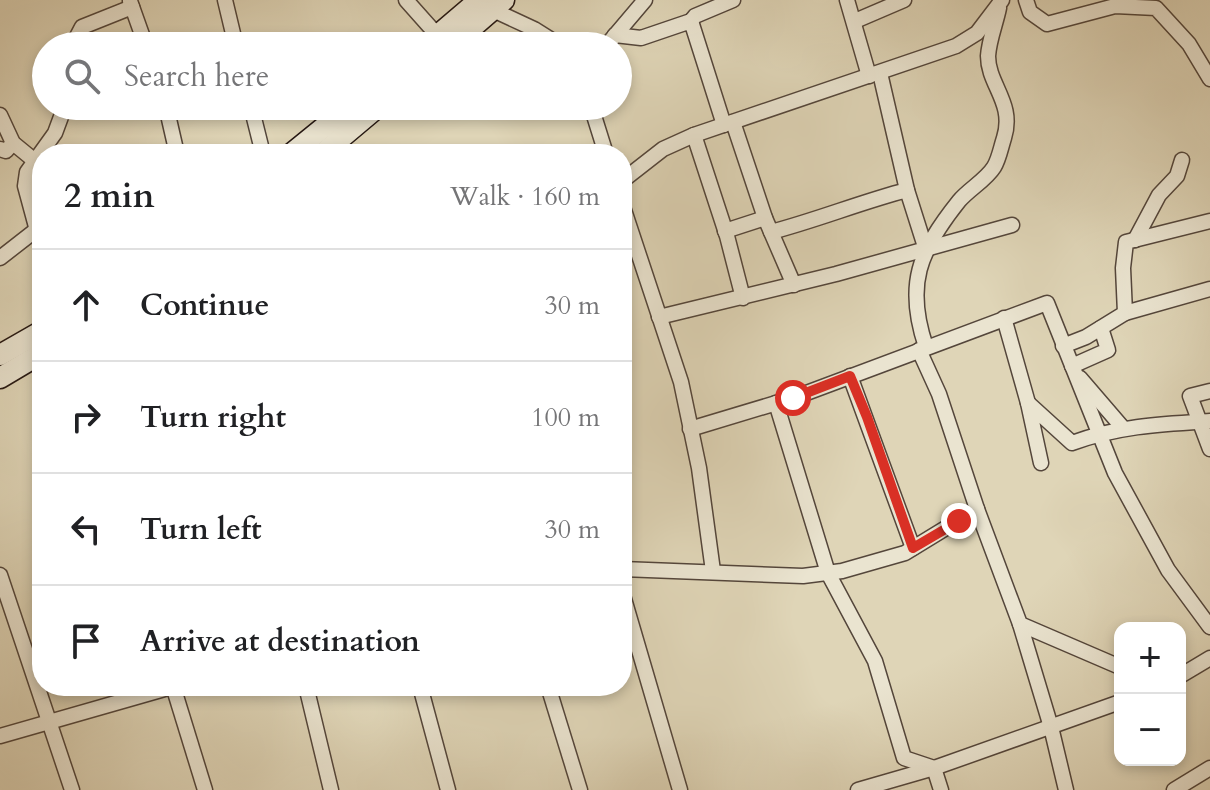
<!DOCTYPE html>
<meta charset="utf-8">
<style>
:root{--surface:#fff;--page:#f6f6f6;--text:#202124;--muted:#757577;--line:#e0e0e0}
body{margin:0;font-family:Cardo,serif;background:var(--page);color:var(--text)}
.controls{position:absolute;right:24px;bottom:24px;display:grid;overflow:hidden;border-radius:16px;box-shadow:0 4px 12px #0003}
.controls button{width:72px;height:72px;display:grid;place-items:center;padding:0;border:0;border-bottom:2px solid var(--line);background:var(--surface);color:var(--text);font:40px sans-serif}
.stop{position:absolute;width:24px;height:24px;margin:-18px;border:6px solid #d93025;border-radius:50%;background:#fff}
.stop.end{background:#d93025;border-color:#fff;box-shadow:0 2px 8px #0008}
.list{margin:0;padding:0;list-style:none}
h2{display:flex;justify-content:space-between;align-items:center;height:104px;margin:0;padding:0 32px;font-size:34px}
h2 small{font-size:26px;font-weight:400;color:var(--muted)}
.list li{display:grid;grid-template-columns:52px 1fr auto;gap:24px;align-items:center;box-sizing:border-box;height:112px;padding:0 32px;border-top:2px solid var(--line)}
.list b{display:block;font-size:30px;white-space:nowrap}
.list em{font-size:26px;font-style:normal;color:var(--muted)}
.icon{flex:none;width:44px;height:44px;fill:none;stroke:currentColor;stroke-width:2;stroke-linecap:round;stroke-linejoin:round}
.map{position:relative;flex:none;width:1210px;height:790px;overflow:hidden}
.search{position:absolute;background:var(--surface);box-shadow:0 4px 12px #0003;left:32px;top:32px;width:600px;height:88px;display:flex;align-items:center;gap:20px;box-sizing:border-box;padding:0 28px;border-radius:44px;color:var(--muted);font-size:30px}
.panel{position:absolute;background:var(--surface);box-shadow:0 4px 12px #0003;left:32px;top:144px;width:600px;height:552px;border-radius:32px}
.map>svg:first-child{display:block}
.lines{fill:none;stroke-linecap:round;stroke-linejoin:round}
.minor-casing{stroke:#54463b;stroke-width:17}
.secondary-casing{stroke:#251712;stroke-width:23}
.minor{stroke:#eae4d0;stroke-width:14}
.secondary{stroke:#eae4d0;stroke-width:20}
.route{stroke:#d93025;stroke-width:10}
</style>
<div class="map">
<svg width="1210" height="790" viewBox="0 0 1210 790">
<rect width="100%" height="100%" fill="#dfd5b7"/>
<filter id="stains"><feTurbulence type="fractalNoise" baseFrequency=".0025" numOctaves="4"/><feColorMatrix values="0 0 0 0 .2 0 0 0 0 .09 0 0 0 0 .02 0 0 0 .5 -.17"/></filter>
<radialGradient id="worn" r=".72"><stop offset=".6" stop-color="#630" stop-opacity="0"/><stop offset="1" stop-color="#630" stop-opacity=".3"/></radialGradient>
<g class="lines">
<defs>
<g id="minor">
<path d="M 225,0 L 236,46"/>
<path d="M 406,0 L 438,36"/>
<path d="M 847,0 L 869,76"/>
<path d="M 1026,0 L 1030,12 L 1047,24 L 1115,6 L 1156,8 L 1189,44 L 1210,79"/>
<path d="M 130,1 L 146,46"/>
<path d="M 493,10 L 534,29 L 561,46"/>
<path d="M 691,21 L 695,16 L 733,0"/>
<path d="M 855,21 L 904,0"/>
<path d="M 615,35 L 641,38 L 691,21 L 724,125"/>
<path d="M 72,46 L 82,27 L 132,7"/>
<path d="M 606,46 L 645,0"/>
<path d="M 880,73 L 907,190 L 926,250"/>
<path d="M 166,106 L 177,154"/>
<path d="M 251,106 L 263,154"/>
<path d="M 591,106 L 606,154"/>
<path d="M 0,115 L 13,143 L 35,161"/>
<path d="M 733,122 L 765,218 L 794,285"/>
<path d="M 694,135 L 727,236 L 743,298"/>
<path d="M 0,149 L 6,151 L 13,143"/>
<path d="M 622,181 L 663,149 L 694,135 L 956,46 L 977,33 L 1002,0"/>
<path d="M 622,204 L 681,382 L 699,468 L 713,571"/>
<path d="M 725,231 L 765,218"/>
<path d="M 771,232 C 817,220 861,202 907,190"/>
<path d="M 1135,240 L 1159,195 L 1177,176 L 1182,160"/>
<path d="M 42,249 L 25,186 L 27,172 L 55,133 L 65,106"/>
<path d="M 0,258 L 36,230"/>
<path d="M 1125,313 L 1210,289"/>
<path d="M 659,317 L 836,274 L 1012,225"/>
<path d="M 1004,318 L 1028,403"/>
<path d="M 1063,346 L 1086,337 L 1125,313 L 1123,268 L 1126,242 L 1210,221"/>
<path d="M 926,347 C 905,285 919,251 959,201 C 969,189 986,180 994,167 C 999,159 1001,147 1004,138 C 1015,103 988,85 988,56 C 989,40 996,23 999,8"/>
<path d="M 919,350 L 939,394 L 977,509 L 1020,624 L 1120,667"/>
<path d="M 1072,366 L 1108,350 L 1101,328"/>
<path d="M 850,376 L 913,548"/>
<path d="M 1080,378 L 1123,428"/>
<path d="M 1210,391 L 1190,396 L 1210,449"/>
<path d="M 776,403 L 828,573 L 875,661 L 904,758 L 934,768 L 941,790"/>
<path d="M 690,429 L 793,398 L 1047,303 L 1115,473 L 1168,570 L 1210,627"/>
<path d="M 1041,463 L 1028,403 L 1072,443 C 1118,426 1162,424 1210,421"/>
<path d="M 622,569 L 803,576 L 842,571 L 905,553 L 977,509"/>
<path d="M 0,575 L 72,790"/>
<path d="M 622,592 L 680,790"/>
<path d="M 1020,624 L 1051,727 L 1066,790"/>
<path d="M 1180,676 L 1210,658"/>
<path d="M 173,686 L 205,790"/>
<path d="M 306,686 L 331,790"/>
<path d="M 420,686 L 448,790"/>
<path d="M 548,686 L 580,790"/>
<path d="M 0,736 L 175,686"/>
<path d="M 858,790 L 934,768 L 1120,702"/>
<path d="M 1174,790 L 1210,768"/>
</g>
<g id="secondary">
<path d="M 425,46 L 479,0"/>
<path d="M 451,46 L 504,0"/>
<path d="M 291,154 L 350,106"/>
<path d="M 322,154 L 379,106"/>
<path d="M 0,355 L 42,331"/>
<path d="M 0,378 L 42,353"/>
</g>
</defs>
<!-- minor casing -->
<use href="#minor" class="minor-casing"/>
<!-- secondary casing -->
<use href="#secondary" class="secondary-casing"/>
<!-- minor -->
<use href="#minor" class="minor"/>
<!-- secondary -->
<use href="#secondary" class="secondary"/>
</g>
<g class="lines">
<!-- route -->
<path class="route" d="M 793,398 L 850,376 L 867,417 L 913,548 L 959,521"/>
</g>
<rect width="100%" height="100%" filter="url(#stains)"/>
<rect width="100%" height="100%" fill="url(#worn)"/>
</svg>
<div class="controls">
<button>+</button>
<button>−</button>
</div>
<div class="stop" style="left:793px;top:398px"></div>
<div class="stop end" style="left:959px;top:521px"></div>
<div class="search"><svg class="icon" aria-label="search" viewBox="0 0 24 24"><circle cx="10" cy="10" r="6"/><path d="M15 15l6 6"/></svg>Search here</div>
<section class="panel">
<h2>2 min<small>Walk · 160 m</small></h2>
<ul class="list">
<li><svg class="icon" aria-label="ahead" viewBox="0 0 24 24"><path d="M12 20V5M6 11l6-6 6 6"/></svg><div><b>Continue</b></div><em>30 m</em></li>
<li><svg class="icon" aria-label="right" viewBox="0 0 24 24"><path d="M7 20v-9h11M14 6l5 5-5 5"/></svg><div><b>Turn right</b></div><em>100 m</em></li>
<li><svg class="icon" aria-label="left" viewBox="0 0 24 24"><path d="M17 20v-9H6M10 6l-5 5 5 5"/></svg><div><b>Turn left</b></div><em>30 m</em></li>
<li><svg class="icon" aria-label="arrive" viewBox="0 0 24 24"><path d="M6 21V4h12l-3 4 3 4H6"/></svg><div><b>Arrive at destination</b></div></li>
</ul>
</section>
</div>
